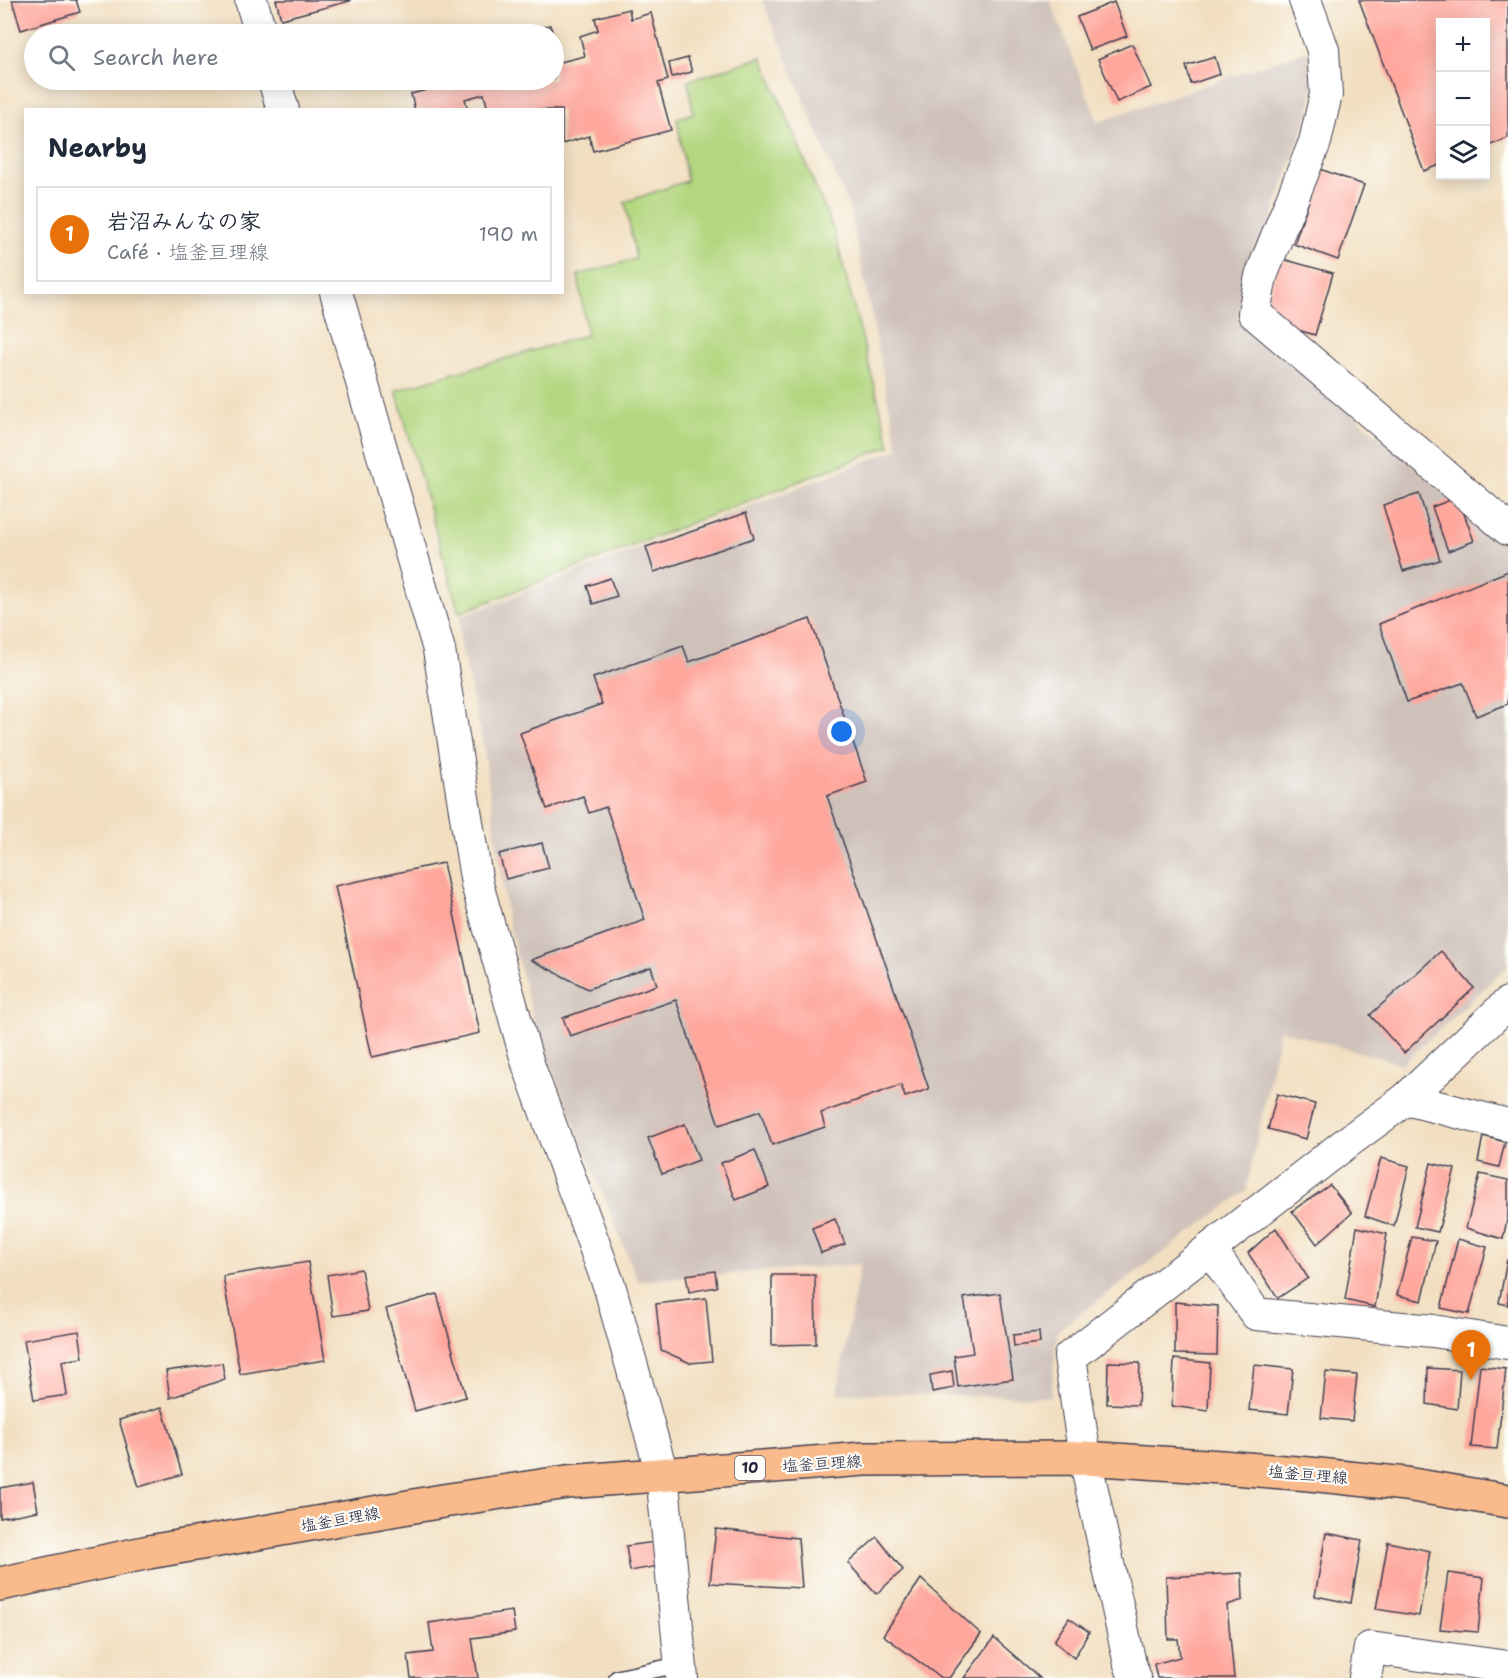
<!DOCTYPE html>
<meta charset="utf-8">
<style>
:root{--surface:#fff;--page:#f2f2f3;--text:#1f2937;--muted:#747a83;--line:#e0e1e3;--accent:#7c3aed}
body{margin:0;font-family:"Shantell Sans","Klee One",sans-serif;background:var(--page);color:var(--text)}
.controls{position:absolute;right:18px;top:18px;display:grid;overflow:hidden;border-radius:0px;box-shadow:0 3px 15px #0003}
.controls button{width:54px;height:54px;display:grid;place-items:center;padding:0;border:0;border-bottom:2px solid var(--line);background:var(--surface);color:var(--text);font:30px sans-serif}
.you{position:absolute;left:842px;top:732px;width:21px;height:21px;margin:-15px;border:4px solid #fff;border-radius:50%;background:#1a73e8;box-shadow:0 0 0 9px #1a73e833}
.badge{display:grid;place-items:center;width:39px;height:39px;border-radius:50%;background:var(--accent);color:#fff;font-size:20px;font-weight:700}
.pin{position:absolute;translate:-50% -50px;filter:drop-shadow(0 2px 3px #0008)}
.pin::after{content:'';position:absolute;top:32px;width:21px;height:18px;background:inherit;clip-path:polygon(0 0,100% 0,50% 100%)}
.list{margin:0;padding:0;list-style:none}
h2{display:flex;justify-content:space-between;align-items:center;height:78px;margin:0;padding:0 24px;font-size:26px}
h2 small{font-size:20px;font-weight:400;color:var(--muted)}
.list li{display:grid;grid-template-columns:39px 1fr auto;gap:18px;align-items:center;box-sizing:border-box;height:96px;margin:0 12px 12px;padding:0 12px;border:2px solid var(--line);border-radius:0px}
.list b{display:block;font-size:22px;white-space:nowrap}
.list p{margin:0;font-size:20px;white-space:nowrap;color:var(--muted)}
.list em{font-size:20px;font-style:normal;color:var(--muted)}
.icon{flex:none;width:33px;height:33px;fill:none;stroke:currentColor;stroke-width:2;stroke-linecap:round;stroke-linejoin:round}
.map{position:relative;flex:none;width:1508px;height:1678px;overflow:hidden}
.search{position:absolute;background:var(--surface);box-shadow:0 3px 15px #0003;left:24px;top:24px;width:540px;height:66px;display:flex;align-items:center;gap:15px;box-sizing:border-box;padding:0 21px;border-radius:33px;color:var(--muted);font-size:22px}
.panel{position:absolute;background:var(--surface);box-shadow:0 3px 15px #0003;left:24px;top:108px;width:540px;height:186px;border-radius:0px}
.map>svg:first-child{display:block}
.industrial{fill:#cec1ba}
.green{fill:#b3d780;stroke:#6a7c5e;stroke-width:1.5}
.building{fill:#fea79d}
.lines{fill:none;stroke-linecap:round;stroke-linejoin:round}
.lane-casing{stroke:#413e4f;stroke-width:18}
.street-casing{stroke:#413e4f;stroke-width:34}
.primary-casing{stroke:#413e4f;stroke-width:36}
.lane{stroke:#fff;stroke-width:15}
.street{stroke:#fff;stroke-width:32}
.primary{stroke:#fabb8c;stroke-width:33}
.labels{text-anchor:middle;stroke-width:4.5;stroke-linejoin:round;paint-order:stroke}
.shield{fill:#fdfcf7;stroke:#646373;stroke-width:1.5}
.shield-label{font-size:15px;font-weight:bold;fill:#22223b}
.street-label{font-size:16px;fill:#22223b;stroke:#fdfcf7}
</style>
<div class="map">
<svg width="1508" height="1678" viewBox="0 0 1508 1678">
<rect width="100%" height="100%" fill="#fdfcf7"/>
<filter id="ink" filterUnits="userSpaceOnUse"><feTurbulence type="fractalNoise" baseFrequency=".0167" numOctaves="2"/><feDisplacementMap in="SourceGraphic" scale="12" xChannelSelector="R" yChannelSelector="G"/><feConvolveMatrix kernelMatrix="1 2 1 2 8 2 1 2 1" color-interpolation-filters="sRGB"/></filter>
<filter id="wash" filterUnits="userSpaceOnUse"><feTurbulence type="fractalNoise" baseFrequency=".008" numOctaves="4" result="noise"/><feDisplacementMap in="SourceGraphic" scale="24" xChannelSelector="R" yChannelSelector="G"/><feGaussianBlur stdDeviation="1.35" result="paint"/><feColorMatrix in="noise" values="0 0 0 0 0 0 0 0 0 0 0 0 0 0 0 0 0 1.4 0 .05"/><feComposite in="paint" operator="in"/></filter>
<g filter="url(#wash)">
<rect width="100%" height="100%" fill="#f2dfc1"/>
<!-- industrial -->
<path class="industrial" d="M 762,0 L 1050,0 L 1098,122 L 1306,51 L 1315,77 L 1308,115 L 1238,316 L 1508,547 L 1508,966 L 1402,1064 L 1280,1030 L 1246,1191 L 1057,1331 L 1051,1397 L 837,1393 L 860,1264 L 638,1281 L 536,1029 L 507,917 L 484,749 L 460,641 L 460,617 L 898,449 L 851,213 Z"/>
<!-- green -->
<path class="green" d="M 762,57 L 835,234 L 890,446 L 459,613 L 396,390 L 587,335 L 578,275 L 636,259 L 625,202 L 687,181 L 677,118 L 693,113 L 688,81 Z"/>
<g id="blocks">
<!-- building -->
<g class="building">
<path d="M 12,0 L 76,0 L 80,12 L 21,30 Z"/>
<path d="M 276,0 L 350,0 L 350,1 L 281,19 Z"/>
<path d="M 1359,0 L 1508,0 L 1508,138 L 1486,147 L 1486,22 L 1440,22 L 1440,165 L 1424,171 Z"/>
<path d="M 1114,2 L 1127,36 L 1090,50 L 1077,17 Z"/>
<path d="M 629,9 L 631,19 L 651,13 L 668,80 L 658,83 L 671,130 L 593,151 L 589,136 L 562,144 L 562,110 L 488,110 L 484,94 L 465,99 L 468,110 L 415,110 L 411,94 L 465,80 L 554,80 L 554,40 L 560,62 L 585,56 L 580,36 L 598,30 L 595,18 Z"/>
<path d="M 550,25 L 553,34 L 517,34 Z"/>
<path d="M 1132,44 L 1151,87 L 1117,102 L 1098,59 Z"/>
<path d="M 1215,57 L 1220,74 L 1191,84 L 1186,66 Z"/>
<path d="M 688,58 L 692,72 L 672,77 L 669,63 Z"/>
<path d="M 1320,169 L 1364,185 L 1338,260 L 1294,244 Z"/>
<path d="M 1279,258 L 1333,273 L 1315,335 L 1277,324 L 1265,309 Z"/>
<path d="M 1419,494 L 1440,560 L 1403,571 L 1383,505 Z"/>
<path d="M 1458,497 L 1474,541 L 1448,551 L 1432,507 Z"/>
<path d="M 746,513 L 754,538 L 654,572 L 646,547 Z"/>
<path d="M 1508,571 L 1508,704 L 1476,716 L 1463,683 L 1407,702 L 1379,624 Z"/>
<path d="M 610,578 L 617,596 L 593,604 L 587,586 Z"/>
<path d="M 810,619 L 867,782 L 827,796 L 929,1089 L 905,1097 L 901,1085 L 821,1113 L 825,1127 L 772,1145 L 760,1111 L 719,1125 L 676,1000 L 570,1036 L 563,1018 L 657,985 L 651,967 L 588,989 L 531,960 L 645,920 L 606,807 L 589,813 L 583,796 L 547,809 L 520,733 L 602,704 L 593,678 L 683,646 L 689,662 Z"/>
<path d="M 542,843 L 549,868 L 506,879 L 499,854 Z"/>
<path d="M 443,863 L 480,1033 L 372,1057 L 335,886 Z"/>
<path d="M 1441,951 L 1474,988 L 1404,1053 L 1370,1015 Z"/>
<path d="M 1277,1094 L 1315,1104 L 1306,1139 L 1268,1129 Z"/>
<path d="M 685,1124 L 699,1160 L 662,1174 L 648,1138 Z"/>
<path d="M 1483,1136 L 1505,1142 L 1499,1167 L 1478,1162 Z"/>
<path d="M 755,1150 L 769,1187 L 736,1200 L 721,1163 Z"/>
<path d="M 1381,1158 L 1409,1166 L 1394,1226 L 1365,1216 Z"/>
<path d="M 1431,1163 L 1455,1169 L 1438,1232 L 1415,1227 Z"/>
<path d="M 1480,1174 L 1508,1180 L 1508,1215 L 1503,1239 L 1466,1228 Z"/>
<path d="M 1330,1185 L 1352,1213 L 1317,1244 L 1292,1211 Z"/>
<path d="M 835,1219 L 845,1244 L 821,1253 L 812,1228 Z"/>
<path d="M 1357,1227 L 1387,1234 L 1375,1307 L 1345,1300 Z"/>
<path d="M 1276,1228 L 1308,1278 L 1278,1298 L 1248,1253 Z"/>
<path d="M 1412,1237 L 1436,1241 L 1422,1301 L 1397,1295 Z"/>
<path d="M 1458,1239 L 1487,1247 L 1469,1314 L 1441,1308 Z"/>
<path d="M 1507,1260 L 1508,1260 L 1508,1305 L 1499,1303 Z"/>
<path d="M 308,1262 L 325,1360 L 240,1374 L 223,1276 Z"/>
<path d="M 361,1269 L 368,1311 L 333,1316 L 327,1275 Z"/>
<path d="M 715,1271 L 717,1287 L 689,1292 L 686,1275 Z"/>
<path d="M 772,1275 L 815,1275 L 816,1344 L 772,1345 Z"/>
<path d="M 1000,1293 L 1013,1379 L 958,1387 L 954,1356 L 973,1353 L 964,1298 Z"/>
<path d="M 437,1294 L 466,1397 L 415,1411 L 386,1309 Z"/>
<path d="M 706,1298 L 712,1361 L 690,1363 L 661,1350 L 656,1304 Z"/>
<path d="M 1175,1302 L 1218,1306 L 1217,1355 L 1175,1354 Z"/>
<path d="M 79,1331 L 83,1358 L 62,1361 L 67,1395 L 34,1400 L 24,1340 Z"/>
<path d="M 1039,1332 L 1040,1343 L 1014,1346 L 1013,1335 Z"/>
<path d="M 1174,1359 L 1210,1363 L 1208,1411 L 1172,1406 Z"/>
<path d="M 1108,1362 L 1140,1363 L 1138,1405 L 1107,1404 Z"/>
<path d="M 222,1363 L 225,1379 L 170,1398 L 166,1371 Z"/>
<path d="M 1254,1365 L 1293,1369 L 1288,1414 L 1249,1410 Z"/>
<path d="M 1480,1366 L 1506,1369 L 1497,1449 L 1471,1447 Z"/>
<path d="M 1428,1368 L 1460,1370 L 1457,1409 L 1427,1404 Z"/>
<path d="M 952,1371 L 954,1388 L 932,1392 L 930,1375 Z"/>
<path d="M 1326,1372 L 1357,1375 L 1352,1421 L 1321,1418 Z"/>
<path d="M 162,1407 L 182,1474 L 139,1487 L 119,1420 Z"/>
<path d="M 33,1482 L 38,1511 L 0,1518 L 0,1488 Z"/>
<path d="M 716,1529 L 798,1538 L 802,1588 L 710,1583 Z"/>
<path d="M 1326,1533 L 1362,1540 L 1351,1603 L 1315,1596 Z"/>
<path d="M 877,1537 L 903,1570 L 876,1594 L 848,1563 Z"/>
<path d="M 655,1542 L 659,1566 L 630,1571 L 626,1546 Z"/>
<path d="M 1388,1542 L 1430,1551 L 1419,1616 L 1376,1609 Z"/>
<path d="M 1242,1573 L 1243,1600 L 1227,1605 L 1234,1678 L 1157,1678 L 1154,1664 L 1180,1657 L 1178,1639 L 1168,1639 L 1166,1577 Z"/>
<path d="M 1448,1573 L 1484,1578 L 1478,1632 L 1440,1629 Z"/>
<path d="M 921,1579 L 981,1634 L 949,1678 L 941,1678 L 883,1635 Z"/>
<path d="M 512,1611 L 515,1632 L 472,1638 L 478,1678 L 411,1678 L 408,1655 L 433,1652 L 429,1623 Z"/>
<path d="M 1069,1618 L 1089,1632 L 1074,1658 L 1054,1641 Z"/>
<path d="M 994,1638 L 1040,1678 L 964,1678 Z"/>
</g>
</g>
</g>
<g filter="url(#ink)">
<use href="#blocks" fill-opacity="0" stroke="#413e4f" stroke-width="1.5"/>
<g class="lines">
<defs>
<path id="lane" d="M 617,1678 L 682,1664"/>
<g id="street">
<path d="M 251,0 L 261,34"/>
<path d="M 1305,0 L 1323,50 L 1326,94 L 1315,142 L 1261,276 L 1254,313 L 1508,529"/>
<path d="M 274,80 L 283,110"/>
<path d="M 336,292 L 439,650 L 477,884 L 528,1064 L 610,1288 L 662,1474 L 682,1678"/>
<path d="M 1406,1099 L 1508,1125"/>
<path d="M 1210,1249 L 1256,1314 L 1433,1331 L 1508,1343"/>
<path d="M 1135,1678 L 1130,1664 L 1085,1458 L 1070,1357 L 1349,1141 L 1406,1099 L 1508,1003"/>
<path d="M 1365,1678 L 1370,1648 L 1508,1667"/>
</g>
<path id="primary" d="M 0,1584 L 149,1552 L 443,1501 L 567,1482 L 864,1459 L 1085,1458 L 1221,1467 L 1309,1474 L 1406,1484 L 1508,1501"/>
</defs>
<!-- lane casing -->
<use href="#lane" class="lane-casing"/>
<!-- street casing -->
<use href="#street" class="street-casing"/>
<!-- primary casing -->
<use href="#primary" class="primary-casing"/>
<!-- lane -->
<use href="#lane" class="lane"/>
<!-- street -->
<use href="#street" class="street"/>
<!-- primary -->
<use href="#primary" class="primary"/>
</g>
</g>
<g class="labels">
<!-- shield labels -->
<rect class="shield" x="735" y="1456" width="30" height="24" rx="4.5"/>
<g class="shield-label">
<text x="750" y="1473">10</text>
</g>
<!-- street labels -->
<g class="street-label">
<text transform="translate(822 1463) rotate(-4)" y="6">塩釜亘理線</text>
<text transform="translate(1308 1474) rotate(5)" y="6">塩釜亘理線</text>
<text transform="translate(340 1519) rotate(-10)" y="6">塩釜亘理線</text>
</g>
</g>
</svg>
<div class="controls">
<button>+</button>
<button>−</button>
<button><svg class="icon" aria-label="layers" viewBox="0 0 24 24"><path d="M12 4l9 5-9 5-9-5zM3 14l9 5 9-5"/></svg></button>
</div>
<div class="you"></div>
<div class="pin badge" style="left:1471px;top:1380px;background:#e8710a">1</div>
<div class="search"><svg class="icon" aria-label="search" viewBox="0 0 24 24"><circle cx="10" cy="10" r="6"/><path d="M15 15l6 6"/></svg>Search here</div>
<section class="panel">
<h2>Nearby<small></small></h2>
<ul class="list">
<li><span class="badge" style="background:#e8710a">1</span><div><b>岩沼みんなの家</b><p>Café · 塩釜亘理線</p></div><em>190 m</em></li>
</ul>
</section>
</div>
